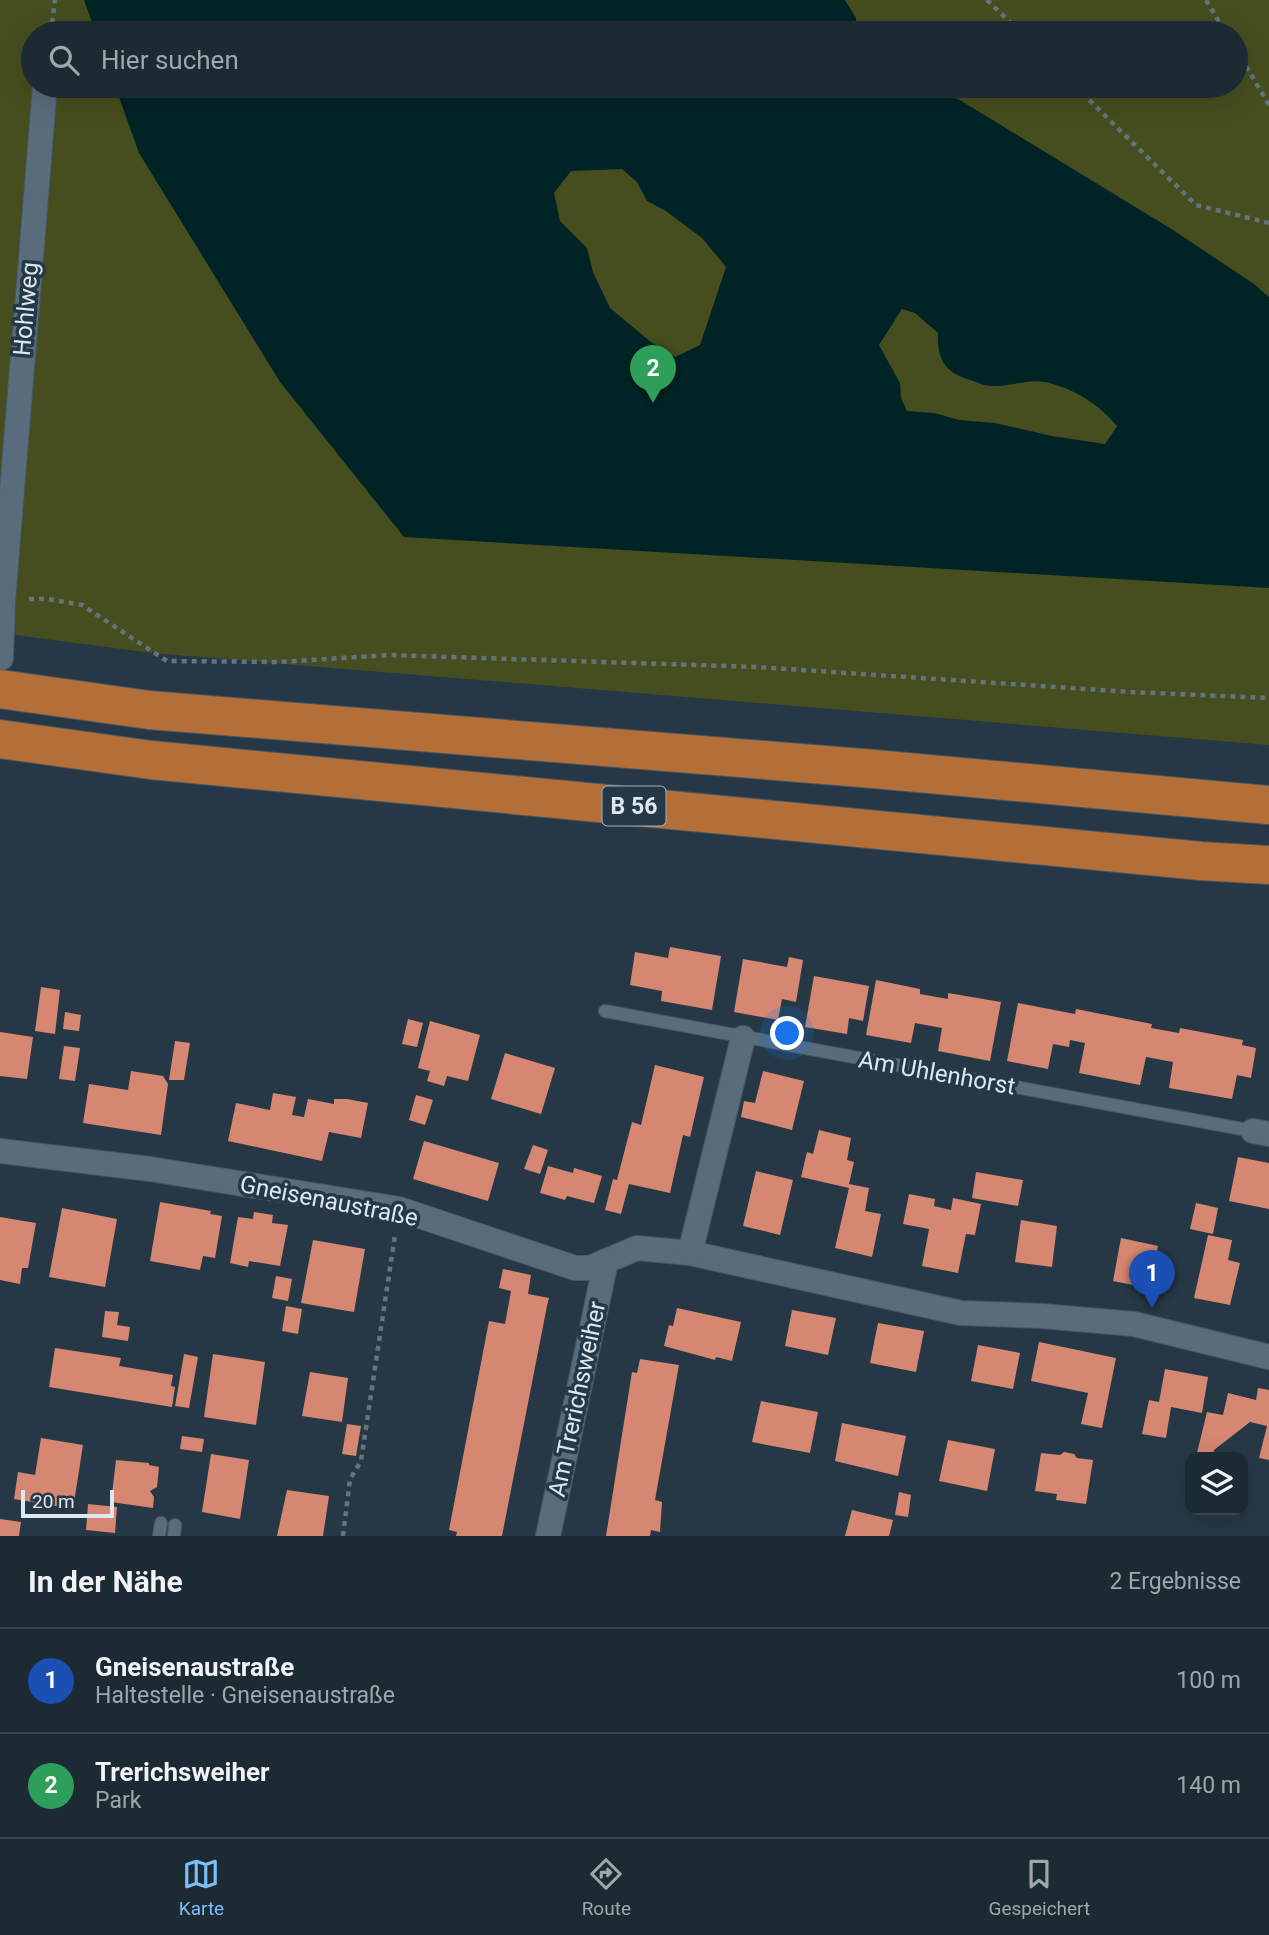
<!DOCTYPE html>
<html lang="de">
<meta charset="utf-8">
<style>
:root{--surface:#1c2a34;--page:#293640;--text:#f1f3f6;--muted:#a0a7ac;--line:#3a464f;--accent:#7cbef9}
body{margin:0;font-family:Roboto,sans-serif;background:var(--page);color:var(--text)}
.controls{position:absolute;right:21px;bottom:21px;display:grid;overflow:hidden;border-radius:14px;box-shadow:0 7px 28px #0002}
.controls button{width:63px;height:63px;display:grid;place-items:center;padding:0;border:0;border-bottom:2px solid var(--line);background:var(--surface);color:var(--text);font:35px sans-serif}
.scale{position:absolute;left:21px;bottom:18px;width:93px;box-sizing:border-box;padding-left:7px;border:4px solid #dde8f1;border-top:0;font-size:19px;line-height:24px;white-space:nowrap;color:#dde8f1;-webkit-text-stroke:5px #263846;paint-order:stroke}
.you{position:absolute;left:788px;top:1034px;width:24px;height:24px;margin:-18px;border:5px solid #fff;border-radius:50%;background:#1a73e8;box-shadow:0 0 0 10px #1a73e833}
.badge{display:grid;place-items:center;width:46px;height:46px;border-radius:50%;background:var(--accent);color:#fff;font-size:23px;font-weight:700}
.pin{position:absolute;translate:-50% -58px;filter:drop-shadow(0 2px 4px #0008)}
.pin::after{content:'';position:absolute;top:37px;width:24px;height:21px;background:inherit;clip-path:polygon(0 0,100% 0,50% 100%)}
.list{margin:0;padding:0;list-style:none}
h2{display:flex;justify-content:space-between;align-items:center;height:91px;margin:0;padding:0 28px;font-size:30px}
h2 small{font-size:23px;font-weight:400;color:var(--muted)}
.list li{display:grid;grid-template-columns:46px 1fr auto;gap:21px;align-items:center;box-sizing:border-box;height:105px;padding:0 28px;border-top:2px solid var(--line)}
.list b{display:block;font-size:26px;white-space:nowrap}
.list p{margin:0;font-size:23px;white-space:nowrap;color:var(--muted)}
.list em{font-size:23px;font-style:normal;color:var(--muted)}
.icon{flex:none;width:38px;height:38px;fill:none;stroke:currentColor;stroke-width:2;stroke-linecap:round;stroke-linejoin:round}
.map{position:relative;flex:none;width:1269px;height:1536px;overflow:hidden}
.search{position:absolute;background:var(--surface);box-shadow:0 7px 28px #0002;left:21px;right:21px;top:21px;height:77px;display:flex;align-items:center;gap:18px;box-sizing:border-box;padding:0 24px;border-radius:38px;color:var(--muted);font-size:26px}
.sheet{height:301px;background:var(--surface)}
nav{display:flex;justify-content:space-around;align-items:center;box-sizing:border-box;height:98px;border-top:2px solid var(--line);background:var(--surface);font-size:19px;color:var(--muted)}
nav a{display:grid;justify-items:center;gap:4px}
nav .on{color:var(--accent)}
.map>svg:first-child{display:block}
.green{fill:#464e1f;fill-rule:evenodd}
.water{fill:#002426;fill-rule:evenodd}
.building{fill:#d58771}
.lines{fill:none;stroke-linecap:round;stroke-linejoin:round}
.lane-casing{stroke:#475763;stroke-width:14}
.street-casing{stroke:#475763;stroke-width:26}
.highway-casing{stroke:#475763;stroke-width:40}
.path{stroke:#63737f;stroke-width:4.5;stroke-dasharray:5 5;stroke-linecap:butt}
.lane{stroke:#586c7c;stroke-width:12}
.street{stroke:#586c7c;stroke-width:24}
.highway{stroke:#b36f37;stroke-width:38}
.labels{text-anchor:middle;stroke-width:7;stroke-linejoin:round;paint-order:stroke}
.shield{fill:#263846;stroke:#a6b3be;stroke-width:2}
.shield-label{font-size:23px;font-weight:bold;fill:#dde8f1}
.street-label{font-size:24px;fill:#dde8f1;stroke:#263846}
</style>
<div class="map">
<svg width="1269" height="1536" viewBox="0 0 1269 1536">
<rect width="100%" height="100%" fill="#263846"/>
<!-- green -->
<path class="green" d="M 0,0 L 1269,0 L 1269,745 L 152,653 L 0,633 ZM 33,33 L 1236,33 L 1236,86 L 33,86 Z"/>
<!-- water -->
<g class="water">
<path d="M 84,0 L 845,0 L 856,18 L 855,33 L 96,33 Z"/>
<path d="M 115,86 L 879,86 L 898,96 L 931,94 L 958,99 L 1173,230 L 1254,284 L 1269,297 L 1269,588 L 404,537 L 280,382 L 139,153 ZM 622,169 L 637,182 L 647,201 L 666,211 L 702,238 L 726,267 L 700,345 L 675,357 L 651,342 L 610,308 L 593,272 L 587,248 L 560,221 L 554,193 L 571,171 ZM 902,309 L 915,313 L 938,333 C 937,359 944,372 970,380 C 977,382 984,386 991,386 C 1008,387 1027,379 1045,382 C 1073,388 1099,404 1117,426 L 1105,444 L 1052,436 L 995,423 L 959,420 L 934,413 L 907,411 L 901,398 L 900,383 L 879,345 Z"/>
</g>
<!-- building -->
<g class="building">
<path d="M 670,947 L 721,956 L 712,1010 L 661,1001 L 662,991 L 630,985 L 635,952 L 668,958 Z"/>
<path d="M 789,957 L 803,960 L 796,1002 L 782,999 L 778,1020 L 734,1012 L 743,959 L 787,967 Z"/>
<path d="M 814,976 L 869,986 L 863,1021 L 849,1018 L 847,1034 L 805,1027 Z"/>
<path d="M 876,980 L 920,989 L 920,994 L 948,999 L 948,993 L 1001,1002 L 990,1061 L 938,1051 L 942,1028 L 915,1023 L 911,1043 L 866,1035 Z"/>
<path d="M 41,987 L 60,990 L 55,1034 L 35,1031 Z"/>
<path d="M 1018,1003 L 1075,1014 L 1076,1009 L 1152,1024 L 1151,1028 L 1179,1033 L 1180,1028 L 1243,1040 L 1242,1045 L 1256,1048 L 1251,1078 L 1237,1075 L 1232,1099 L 1169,1088 L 1173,1062 L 1146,1057 L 1140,1085 L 1079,1073 L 1085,1043 L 1070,1040 L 1069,1047 L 1053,1044 L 1048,1069 L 1007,1061 Z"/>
<path d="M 65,1012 L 81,1015 L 79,1031 L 63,1029 Z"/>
<path d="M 408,1019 L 423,1023 L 417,1047 L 402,1044 Z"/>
<path d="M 430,1021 L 480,1035 L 468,1081 L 447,1076 L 444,1086 L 427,1081 L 430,1071 L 418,1068 Z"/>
<path d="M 0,1032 L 33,1037 L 27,1079 L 0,1076 Z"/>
<path d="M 175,1041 L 190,1043 L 184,1080 L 169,1080 Z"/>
<path d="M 64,1046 L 80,1048 L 75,1081 L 59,1079 Z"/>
<path d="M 505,1053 L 555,1068 L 541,1114 L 491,1099 Z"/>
<path d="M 655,1065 L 704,1077 L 690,1137 L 683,1135 L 670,1193 L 629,1184 L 621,1214 L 605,1210 L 613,1179 L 617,1180 L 632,1122 L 641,1125 Z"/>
<path d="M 131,1071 L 163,1076 L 168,1084 L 161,1135 L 83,1123 L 89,1084 L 128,1090 Z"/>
<path d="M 763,1071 L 804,1081 L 792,1130 L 741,1117 L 744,1101 L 755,1103 Z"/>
<path d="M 273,1093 L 296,1097 L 292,1115 L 304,1117 L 308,1099 L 334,1104 L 334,1099 L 347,1099 L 368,1103 L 361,1138 L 329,1132 L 322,1161 L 228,1141 L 236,1103 L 270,1110 Z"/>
<path d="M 416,1095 L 433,1100 L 425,1125 L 409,1120 Z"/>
<path d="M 819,1130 L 851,1138 L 847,1160 L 854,1162 L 849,1184 L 869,1188 L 865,1211 L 881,1214 L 872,1257 L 835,1248 L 849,1188 L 801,1177 L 807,1152 L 813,1154 Z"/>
<path d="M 424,1141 L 499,1163 L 488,1201 L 413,1179 Z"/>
<path d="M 533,1145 L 548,1150 L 540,1174 L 524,1169 Z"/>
<path d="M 1238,1157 L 1269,1163 L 1269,1209 L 1229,1201 Z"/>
<path d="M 548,1166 L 573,1173 L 574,1168 L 602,1176 L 594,1203 L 567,1196 L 565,1200 L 540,1193 Z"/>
<path d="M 756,1171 L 793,1180 L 780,1235 L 743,1226 Z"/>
<path d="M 976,1172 L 1023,1180 L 1018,1206 L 972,1198 Z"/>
<path d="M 909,1194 L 935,1199 L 934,1206 L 951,1210 L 953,1198 L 981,1204 L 975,1235 L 966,1234 L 958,1273 L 922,1266 L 929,1229 L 903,1224 Z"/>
<path d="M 160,1202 L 211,1211 L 210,1214 L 222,1216 L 215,1258 L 203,1256 L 200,1270 L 150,1261 Z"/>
<path d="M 1196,1203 L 1218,1208 L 1213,1234 L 1190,1229 Z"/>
<path d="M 62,1208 L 117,1219 L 105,1287 L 49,1277 Z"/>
<path d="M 254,1212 L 273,1215 L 272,1223 L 288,1225 L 280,1266 L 249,1261 L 248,1267 L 230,1263 L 238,1217 L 253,1219 Z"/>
<path d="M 0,1217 L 36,1223 L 28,1268 L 22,1268 L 20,1284 L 0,1280 Z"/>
<path d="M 1021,1220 L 1057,1226 L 1052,1267 L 1015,1262 Z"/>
<path d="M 1208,1235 L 1232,1240 L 1228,1260 L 1240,1263 L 1230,1305 L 1194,1298 Z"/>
<path d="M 1121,1238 L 1158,1246 L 1149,1288 L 1113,1281 Z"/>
<path d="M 313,1240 L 365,1249 L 354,1312 L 301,1303 Z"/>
<path d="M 503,1269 L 531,1275 L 528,1294 L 549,1298 L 547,1306 L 502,1536 L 456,1536 L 457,1532 L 449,1530 L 489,1321 L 505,1324 L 511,1291 L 499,1288 Z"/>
<path d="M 276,1276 L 292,1279 L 288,1301 L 272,1298 Z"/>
<path d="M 286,1306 L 302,1309 L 298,1334 L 282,1331 Z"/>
<path d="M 677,1308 L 741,1322 L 732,1361 L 716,1357 L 715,1360 L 664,1346 L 669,1325 L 673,1326 Z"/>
<path d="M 792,1310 L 836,1318 L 828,1355 L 785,1346 Z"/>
<path d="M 105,1311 L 119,1312 L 117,1325 L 130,1327 L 128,1341 L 102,1337 Z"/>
<path d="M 878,1323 L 924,1331 L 916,1372 L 870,1363 Z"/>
<path d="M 1039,1342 L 1116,1358 L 1102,1428 L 1081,1424 L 1088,1393 L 1031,1381 Z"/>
<path d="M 978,1345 L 1020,1353 L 1013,1389 L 971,1381 Z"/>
<path d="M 55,1348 L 121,1358 L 119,1366 L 173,1375 L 171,1386 L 175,1387 L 172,1407 L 49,1387 Z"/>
<path d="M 184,1354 L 198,1357 L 189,1408 L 175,1406 Z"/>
<path d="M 213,1354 L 265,1362 L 256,1425 L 204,1417 Z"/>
<path d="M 640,1359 L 679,1365 L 655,1500 L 662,1502 L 660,1532 L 651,1530 L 650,1536 L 606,1536 L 631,1378 L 632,1372 L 637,1373 Z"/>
<path d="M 1165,1369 L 1208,1377 L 1202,1413 L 1171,1407 L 1166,1438 L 1142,1434 L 1149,1400 L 1159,1402 Z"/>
<path d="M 310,1372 L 348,1378 L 342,1422 L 302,1416 Z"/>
<path d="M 1258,1388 L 1269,1390 L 1269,1460 L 1259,1458 L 1267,1426 L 1250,1422 L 1214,1450 L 1213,1456 L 1197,1453 L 1207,1412 L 1223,1415 L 1228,1393 L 1256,1400 Z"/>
<path d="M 761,1401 L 818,1412 L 810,1453 L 752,1442 Z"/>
<path d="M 842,1423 L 906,1436 L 898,1476 L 835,1461 Z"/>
<path d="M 347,1424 L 361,1426 L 356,1456 L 342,1454 Z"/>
<path d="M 182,1436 L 204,1439 L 202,1452 L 180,1449 Z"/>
<path d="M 41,1438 L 83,1445 L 73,1509 L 14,1499 L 18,1472 L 35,1475 Z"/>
<path d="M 948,1440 L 995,1449 L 987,1491 L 939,1481 Z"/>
<path d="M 1064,1452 L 1074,1454 L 1077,1458 L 1093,1460 L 1086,1504 L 1056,1500 L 1057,1494 L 1035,1491 L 1041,1453 L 1060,1455 Z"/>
<path d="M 211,1454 L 249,1460 L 240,1519 L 202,1512 Z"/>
<path d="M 116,1460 L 149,1463 L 149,1465 L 159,1467 L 157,1487 L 150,1491 L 154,1497 L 153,1508 L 111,1502 Z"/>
<path d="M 287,1490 L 329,1496 L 323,1536 L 277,1536 Z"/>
<path d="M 899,1492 L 911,1495 L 908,1517 L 895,1515 Z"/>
<path d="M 88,1504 L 117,1507 L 115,1533 L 86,1530 Z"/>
<path d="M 852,1510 L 893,1520 L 889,1536 L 845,1536 Z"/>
<path d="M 0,1519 L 21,1522 L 19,1536 L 0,1536 Z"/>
</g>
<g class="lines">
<defs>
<g id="lane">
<path d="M 605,1011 L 1253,1131"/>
<path d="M 159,1536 L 161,1523"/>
<path d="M 174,1536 L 175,1525"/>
</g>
<g id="street">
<path d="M 1,658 L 3,601 L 45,86"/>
<path d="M 1253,1131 L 1269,1134"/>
<path d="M 0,1151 L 150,1169 L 399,1209 L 575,1268 L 590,1268 L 637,1248 L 690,1253 L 961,1313 L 1042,1316 L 1134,1324 L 1269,1357"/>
<path d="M 690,1253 L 743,1038"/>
<path d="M 548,1536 L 606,1261"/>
</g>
<g id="highway">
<path d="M 0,689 L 149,710 L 874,769 L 1269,805"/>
<path d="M 0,739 L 151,760 L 1201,861 L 1269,865"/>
</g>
</defs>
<!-- lane casing -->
<use href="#lane" class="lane-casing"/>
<!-- street casing -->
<use href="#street" class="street-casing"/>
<!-- highway casing -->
<use href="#highway" class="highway-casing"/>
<!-- path -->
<g class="path">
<path d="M 987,0 L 1021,33"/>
<path d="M 1206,0 L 1226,33"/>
<path d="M 51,33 L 55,0"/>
<path d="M 1236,49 L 1269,105"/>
<path d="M 1075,86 L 1196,205 L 1269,223"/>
<path d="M 29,599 L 48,599 L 82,605 L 167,661 L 279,662 L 390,655 L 757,667 L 1131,692 L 1269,698"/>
<path d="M 343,1536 L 350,1479 L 361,1461 L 395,1235"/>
</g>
<!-- lane -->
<use href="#lane" class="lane"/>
<!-- street -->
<use href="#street" class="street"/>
<!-- highway -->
<use href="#highway" class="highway"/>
</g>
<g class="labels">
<!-- shield labels -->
<rect class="shield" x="602.5" y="786.5" width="63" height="39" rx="5"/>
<g class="shield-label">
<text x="634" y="814">B 56</text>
</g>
<!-- street labels -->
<g class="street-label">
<text transform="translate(26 309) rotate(-85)" y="8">Hohlweg</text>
<text transform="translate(937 1073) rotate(10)" y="8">Am Uhlenhorst</text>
<text transform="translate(329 1201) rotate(11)" y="8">Gneisenaustraße</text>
<text transform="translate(577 1399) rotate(-78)" y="8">Am Trerichsweiher</text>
</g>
</g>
</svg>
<div class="controls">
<button><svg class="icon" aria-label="layers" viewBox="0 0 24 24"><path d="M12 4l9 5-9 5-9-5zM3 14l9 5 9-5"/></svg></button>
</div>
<div class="scale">20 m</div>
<div class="you"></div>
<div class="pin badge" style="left:1152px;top:1308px;background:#1a4fb4">1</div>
<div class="pin badge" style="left:653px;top:403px;background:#2e9e5b">2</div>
<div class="search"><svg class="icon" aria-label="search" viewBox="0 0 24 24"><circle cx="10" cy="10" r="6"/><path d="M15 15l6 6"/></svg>Hier suchen</div>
</div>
<section class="sheet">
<h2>In der Nähe<small>2 Ergebnisse</small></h2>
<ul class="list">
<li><span class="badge" style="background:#1a4fb4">1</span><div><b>Gneisenaustraße</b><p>Haltestelle · Gneisenaustraße</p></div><em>100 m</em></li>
<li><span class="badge" style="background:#2e9e5b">2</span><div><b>Trerichsweiher</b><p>Park</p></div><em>140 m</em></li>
</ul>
</section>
<nav>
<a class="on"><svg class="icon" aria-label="map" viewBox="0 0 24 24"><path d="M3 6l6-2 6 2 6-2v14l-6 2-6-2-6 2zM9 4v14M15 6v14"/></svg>Karte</a>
<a><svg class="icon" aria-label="directions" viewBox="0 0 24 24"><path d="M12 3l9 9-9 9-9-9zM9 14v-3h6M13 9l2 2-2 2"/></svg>Route</a>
<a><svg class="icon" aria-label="saved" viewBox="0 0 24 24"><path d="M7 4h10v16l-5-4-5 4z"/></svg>Gespeichert</a>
</nav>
